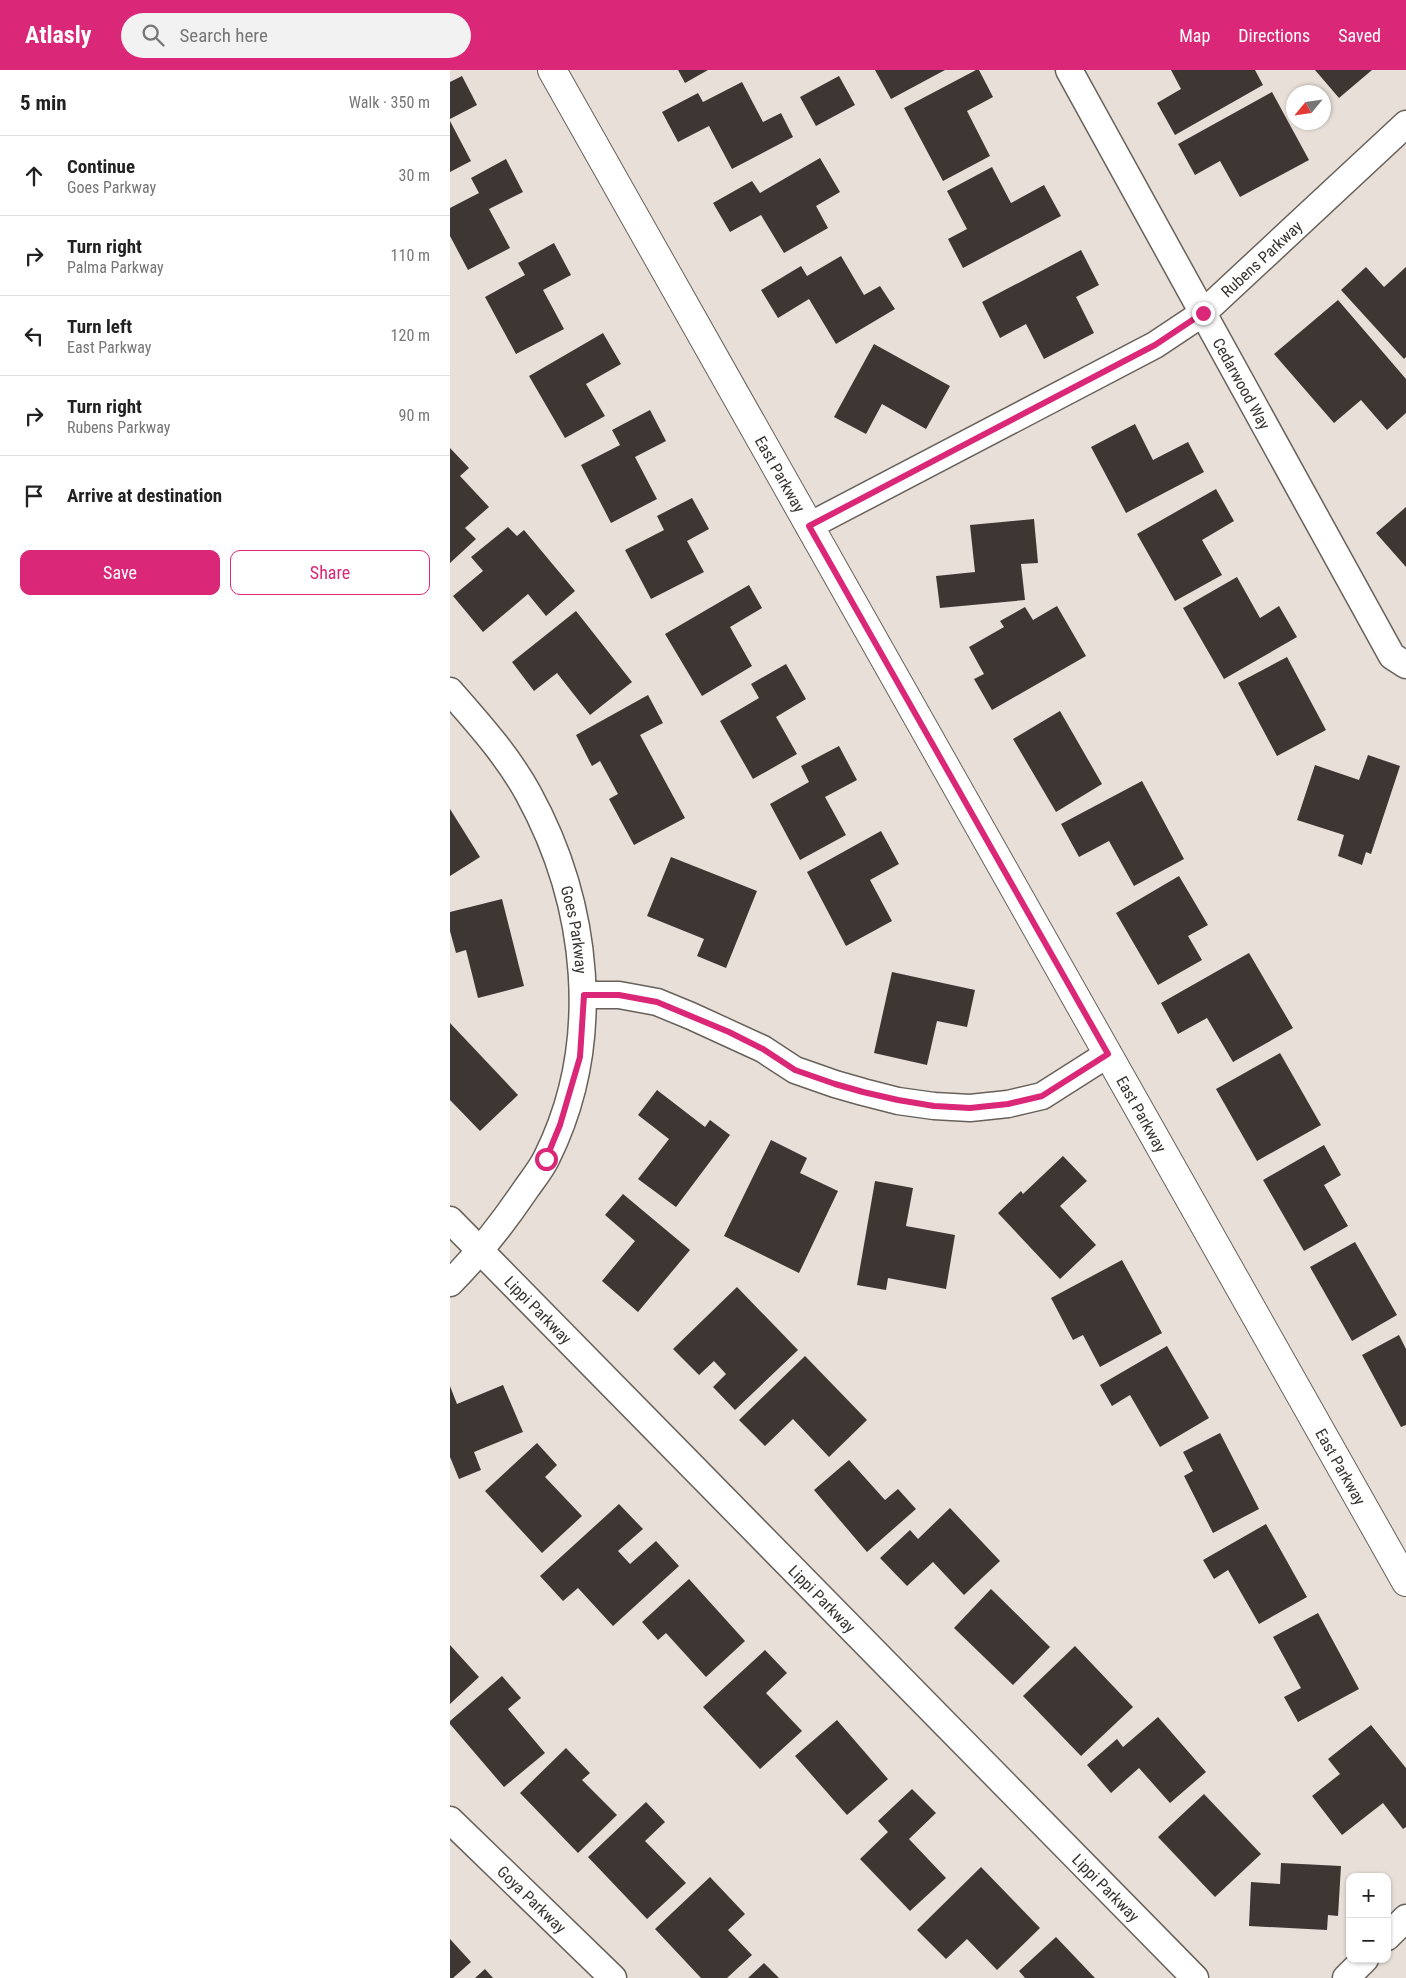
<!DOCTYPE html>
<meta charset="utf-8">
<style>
:root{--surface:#fff;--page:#f2f2f2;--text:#222;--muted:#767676;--line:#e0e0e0;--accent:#db2777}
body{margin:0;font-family:"Roboto Condensed",sans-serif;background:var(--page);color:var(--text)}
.controls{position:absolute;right:15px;bottom:15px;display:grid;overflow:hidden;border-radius:10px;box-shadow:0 1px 4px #0004}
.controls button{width:45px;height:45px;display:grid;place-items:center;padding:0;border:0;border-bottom:1px solid var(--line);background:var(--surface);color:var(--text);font:25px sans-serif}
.compass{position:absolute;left:836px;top:15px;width:45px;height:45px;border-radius:50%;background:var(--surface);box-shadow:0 1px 4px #0004;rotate:241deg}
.stop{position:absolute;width:15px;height:15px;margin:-11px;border:4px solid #db2777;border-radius:50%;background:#fff}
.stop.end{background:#db2777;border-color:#fff;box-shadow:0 1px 5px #0008}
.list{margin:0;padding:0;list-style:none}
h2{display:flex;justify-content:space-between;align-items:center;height:65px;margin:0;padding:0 20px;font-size:21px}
h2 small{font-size:16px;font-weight:400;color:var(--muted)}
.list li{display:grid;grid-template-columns:32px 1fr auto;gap:15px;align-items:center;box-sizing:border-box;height:80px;padding:0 20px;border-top:1px solid var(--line)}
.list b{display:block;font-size:19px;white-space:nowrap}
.list p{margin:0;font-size:16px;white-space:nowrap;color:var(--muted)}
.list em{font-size:16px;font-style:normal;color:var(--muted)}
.actions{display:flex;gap:10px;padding:15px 20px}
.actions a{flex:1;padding:11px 0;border:1px solid var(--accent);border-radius:10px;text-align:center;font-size:18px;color:var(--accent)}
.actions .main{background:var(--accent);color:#fff}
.icon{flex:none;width:28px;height:28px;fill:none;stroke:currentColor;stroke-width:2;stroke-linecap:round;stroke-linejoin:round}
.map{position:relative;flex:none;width:956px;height:1908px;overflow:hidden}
header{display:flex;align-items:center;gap:30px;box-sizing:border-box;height:70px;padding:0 25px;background:var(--accent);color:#fff}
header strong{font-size:24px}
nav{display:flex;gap:28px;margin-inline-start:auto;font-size:18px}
.search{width:350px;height:45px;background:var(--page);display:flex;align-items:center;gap:12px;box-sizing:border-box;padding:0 18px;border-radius:28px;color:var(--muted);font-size:19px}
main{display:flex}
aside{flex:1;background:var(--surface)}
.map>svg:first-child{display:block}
.building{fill:#3e3633}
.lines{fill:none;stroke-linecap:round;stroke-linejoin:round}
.minor-casing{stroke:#68615b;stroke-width:29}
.tertiary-casing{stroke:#68615b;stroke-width:30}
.minor{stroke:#fff;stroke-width:26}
.tertiary{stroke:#fff;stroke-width:28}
.route{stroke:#db2777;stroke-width:6}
.labels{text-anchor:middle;stroke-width:5;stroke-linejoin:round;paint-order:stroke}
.street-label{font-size:16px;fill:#363330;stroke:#e7dfd8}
</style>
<header>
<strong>Atlasly</strong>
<div class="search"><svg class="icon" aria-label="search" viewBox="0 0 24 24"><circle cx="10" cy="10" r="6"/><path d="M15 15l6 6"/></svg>Search here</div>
<nav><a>Map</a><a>Directions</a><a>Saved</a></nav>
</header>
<main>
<aside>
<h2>5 min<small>Walk · 350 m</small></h2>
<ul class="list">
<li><svg class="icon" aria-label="ahead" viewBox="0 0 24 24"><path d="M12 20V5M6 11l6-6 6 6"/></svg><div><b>Continue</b><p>Goes Parkway</p></div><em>30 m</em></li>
<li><svg class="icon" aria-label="right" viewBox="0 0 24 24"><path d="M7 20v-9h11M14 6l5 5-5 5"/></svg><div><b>Turn right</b><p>Palma Parkway</p></div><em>110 m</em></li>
<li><svg class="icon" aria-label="left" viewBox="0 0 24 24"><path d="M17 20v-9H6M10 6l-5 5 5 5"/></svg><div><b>Turn left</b><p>East Parkway</p></div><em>120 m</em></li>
<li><svg class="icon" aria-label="right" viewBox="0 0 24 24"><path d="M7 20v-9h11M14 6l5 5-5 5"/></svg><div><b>Turn right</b><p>Rubens Parkway</p></div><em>90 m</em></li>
<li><svg class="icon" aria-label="arrive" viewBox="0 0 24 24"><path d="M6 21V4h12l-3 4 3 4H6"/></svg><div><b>Arrive at destination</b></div></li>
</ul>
<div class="actions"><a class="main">Save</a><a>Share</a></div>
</aside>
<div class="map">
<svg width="956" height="1908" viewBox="0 0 956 1908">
<rect width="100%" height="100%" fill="#e7dfd8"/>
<!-- building -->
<g class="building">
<path d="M 228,0 L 258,0 L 235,13 Z"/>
<path d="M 425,0 L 495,0 L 441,29 Z"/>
<path d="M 526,0 L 529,0 L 543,27 L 517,41 L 540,86 L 493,111 L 454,38 Z"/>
<path d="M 721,0 L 805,0 L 813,15 L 725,65 L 707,33 L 731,19 Z"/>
<path d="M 865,0 L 922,0 L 889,28 Z"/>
<path d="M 12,6 L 27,35 L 0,49 L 0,12 Z"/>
<path d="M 389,6 L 405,35 L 366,56 L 350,27 Z"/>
<path d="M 292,12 L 313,52 L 331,43 L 343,67 L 282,99 L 259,56 L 228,72 L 212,42 L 248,23 L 253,32 Z"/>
<path d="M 822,22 L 859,90 L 790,127 L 770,91 L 745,105 L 728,74 Z"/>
<path d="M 0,51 L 21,91 L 0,102 Z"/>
<path d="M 370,88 L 390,122 L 366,136 L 378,158 L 334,183 L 311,145 L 280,162 L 263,133 L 302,111 L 310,123 Z"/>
<path d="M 56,89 L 73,122 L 39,139 L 60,178 L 18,200 L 0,166 L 0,138 L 29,123 L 21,108 Z"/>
<path d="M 542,97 L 561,133 L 594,115 L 611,146 L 513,198 L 498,169 L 517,159 L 497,121 Z"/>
<path d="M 104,173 L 121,205 L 93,220 L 114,259 L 66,284 L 35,227 L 75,205 L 68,193 Z"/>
<path d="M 631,180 L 649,215 L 626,227 L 644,263 L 594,289 L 576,254 L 550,268 L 532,232 Z"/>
<path d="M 391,186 L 414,225 L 430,216 L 445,239 L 386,274 L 359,229 L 328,248 L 311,220 L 351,196 L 357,206 Z"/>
<path d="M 916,197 L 934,217 L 956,197 L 956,287 L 954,289 L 891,220 Z"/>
<path d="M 888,230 L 956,309 L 956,343 L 937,360 L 911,330 L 884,353 L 824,284 Z"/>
<path d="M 153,263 L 171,294 L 136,314 L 155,346 L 115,368 L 79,306 Z"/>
<path d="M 424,274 L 500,316 L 476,359 L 432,334 L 416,364 L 384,347 Z"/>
<path d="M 200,340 L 216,371 L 185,387 L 207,429 L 161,453 L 131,395 L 170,375 L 162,360 Z"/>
<path d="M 685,354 L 703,390 L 738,372 L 754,402 L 676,443 L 641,377 Z"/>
<path d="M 0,378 L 19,398 L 10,406 L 39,437 L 15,458 L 26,469 L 0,493 Z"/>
<path d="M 766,419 L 784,451 L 752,470 L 772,505 L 725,531 L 687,464 Z"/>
<path d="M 242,428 L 259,459 L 237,471 L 254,502 L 201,529 L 175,480 L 214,460 L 207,446 Z"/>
<path d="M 956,437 L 956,497 L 926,463 Z"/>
<path d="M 584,449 L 588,493 L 571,494 L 575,530 L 490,538 L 486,506 L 525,502 L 520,455 Z"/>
<path d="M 58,457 L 67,466 L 74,460 L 125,521 L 96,546 L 78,524 L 33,562 L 3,526 L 33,501 L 21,487 Z"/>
<path d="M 787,507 L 810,548 L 829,536 L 847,567 L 774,609 L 733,538 Z"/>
<path d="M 299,515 L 312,538 L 280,557 L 302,596 L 252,626 L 215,564 Z"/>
<path d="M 607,536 L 636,586 L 542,640 L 524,609 L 534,604 L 519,577 L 554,557 L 550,551 L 575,537 L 583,550 Z"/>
<path d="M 126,541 L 182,612 L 140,645 L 107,603 L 84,621 L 62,592 Z"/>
<path d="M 837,587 L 876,660 L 827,686 L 788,613 Z"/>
<path d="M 336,594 L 356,629 L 326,647 L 347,684 L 303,709 L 270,651 L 309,628 L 301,614 Z"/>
<path d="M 198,625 L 213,653 L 190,665 L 235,748 L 184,775 L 159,729 L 168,724 L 150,691 L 142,696 L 126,665 Z"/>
<path d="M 610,641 L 652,714 L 606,742 L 563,669 Z"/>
<path d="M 389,676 L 407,710 L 375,727 L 396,765 L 350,790 L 320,734 L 359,712 L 351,696 Z"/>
<path d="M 918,685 L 950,696 L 921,784 L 916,782 L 912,795 L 888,786 L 894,765 L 847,750 L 865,695 L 909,710 Z"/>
<path d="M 692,711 L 734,789 L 684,816 L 659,771 L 629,787 L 611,754 Z"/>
<path d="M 0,739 L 30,787 L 0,806 Z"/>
<path d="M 431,761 L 449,794 L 420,810 L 442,851 L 396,876 L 357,802 Z"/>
<path d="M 221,787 L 307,821 L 276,898 L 247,886 L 254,869 L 197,846 Z"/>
<path d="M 729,806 L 758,855 L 738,866 L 752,890 L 708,915 L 666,843 Z"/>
<path d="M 52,829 L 74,916 L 28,928 L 16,880 L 6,883 L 0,861 L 0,842 Z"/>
<path d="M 799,883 L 843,958 L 783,992 L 757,948 L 728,964 L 711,933 Z"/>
<path d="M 442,902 L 525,920 L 517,957 L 487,951 L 477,995 L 424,983 Z"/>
<path d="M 0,953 L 68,1025 L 30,1061 L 0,1030 Z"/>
<path d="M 830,983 L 871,1055 L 807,1091 L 766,1019 Z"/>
<path d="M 207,1020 L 255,1057 L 260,1050 L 280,1065 L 226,1137 L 188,1109 L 219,1069 L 188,1045 Z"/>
<path d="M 321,1070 L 357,1088 L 350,1103 L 388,1121 L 349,1203 L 274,1166 Z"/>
<path d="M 874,1075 L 891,1105 L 874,1115 L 898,1156 L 854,1181 L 813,1110 Z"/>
<path d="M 613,1086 L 637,1111 L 610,1136 L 646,1175 L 610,1209 L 548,1143 L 571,1121 L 573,1124 Z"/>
<path d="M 425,1111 L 463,1118 L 456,1156 L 505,1165 L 496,1219 L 438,1208 L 436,1220 L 407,1215 Z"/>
<path d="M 173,1124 L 240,1180 L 188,1242 L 152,1211 L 185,1171 L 155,1145 Z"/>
<path d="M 905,1172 L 947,1245 L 902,1271 L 860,1197 Z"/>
<path d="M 672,1190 L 712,1263 L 650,1297 L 633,1265 L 623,1270 L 601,1228 Z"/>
<path d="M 287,1217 L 348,1280 L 285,1340 L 263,1317 L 276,1304 L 264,1291 L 249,1305 L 223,1279 Z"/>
<path d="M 949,1265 L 956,1279 L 956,1355 L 951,1357 L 912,1285 Z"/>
<path d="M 717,1276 L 759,1348 L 710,1377 L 680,1325 L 662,1336 L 650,1315 Z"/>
<path d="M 355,1286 L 417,1350 L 379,1387 L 343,1349 L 315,1376 L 289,1350 Z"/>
<path d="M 53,1315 L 73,1362 L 24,1382 L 31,1400 L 9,1409 L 0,1387 L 0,1316 L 7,1334 Z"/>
<path d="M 770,1363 L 809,1439 L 763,1463 L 734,1406 L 743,1401 L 733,1382 Z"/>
<path d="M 87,1373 L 107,1395 L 95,1407 L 132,1446 L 92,1483 L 35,1421 Z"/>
<path d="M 399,1390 L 435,1430 L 448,1419 L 466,1439 L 417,1482 L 364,1420 Z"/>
<path d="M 169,1434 L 193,1459 L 168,1481 L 180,1494 L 206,1471 L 229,1496 L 163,1556 L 128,1518 L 113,1531 L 90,1506 Z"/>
<path d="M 500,1438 L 550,1491 L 514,1525 L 483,1492 L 457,1516 L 430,1488 L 460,1460 L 468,1469 Z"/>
<path d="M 816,1454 L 857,1527 L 809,1554 L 778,1500 L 764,1509 L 753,1490 Z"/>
<path d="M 239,1509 L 295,1571 L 256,1607 L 216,1563 L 208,1570 L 192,1552 Z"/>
<path d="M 541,1519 L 600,1577 L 563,1615 L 504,1558 Z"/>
<path d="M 868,1543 L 909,1619 L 848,1652 L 834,1627 L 851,1618 L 823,1567 Z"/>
<path d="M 0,1575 L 29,1607 L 0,1634 Z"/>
<path d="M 625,1576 L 683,1637 L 631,1686 L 573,1626 Z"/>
<path d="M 315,1580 L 337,1603 L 316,1623 L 352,1661 L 310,1699 L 253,1637 Z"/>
<path d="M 52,1606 L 71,1628 L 58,1639 L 95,1683 L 54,1717 L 0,1654 L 0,1651 Z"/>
<path d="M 708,1647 L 756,1702 L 720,1733 L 689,1698 L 661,1723 L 637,1695 L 667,1669 L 673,1677 Z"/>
<path d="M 387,1650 L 438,1709 L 397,1745 L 345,1686 Z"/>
<path d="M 921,1655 L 956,1698 L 956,1757 L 953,1759 L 933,1733 L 892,1765 L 862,1726 L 890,1704 L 878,1689 Z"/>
<path d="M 116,1678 L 140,1703 L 132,1710 L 167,1745 L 128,1783 L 70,1723 Z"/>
<path d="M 462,1719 L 486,1743 L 459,1769 L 496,1808 L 460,1841 L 410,1789 L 438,1762 L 428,1751 Z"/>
<path d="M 754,1724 L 811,1784 L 765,1827 L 708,1767 Z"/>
<path d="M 196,1732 L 215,1752 L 195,1771 L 236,1813 L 197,1849 L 138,1787 Z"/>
<path d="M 831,1793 L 891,1796 L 888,1846 L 878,1845 L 877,1860 L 799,1856 L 801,1812 L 830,1814 Z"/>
<path d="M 531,1797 L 590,1858 L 547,1900 L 517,1869 L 496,1889 L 467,1860 Z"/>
<path d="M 260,1807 L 295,1844 L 278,1860 L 302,1885 L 277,1908 L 251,1908 L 205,1859 Z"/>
<path d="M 606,1867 L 645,1908 L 575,1908 L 569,1901 Z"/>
<path d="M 0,1869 L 21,1892 L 3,1908 L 0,1908 Z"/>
<path d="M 314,1893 L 329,1908 L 298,1908 Z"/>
<path d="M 35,1899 L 43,1908 L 25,1908 Z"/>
</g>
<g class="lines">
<defs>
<g id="minor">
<path id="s1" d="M 619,0 L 942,586 L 956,595"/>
<path id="s2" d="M 359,456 L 705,275 L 753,243 L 956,54"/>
<path id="s3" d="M 0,621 C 28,653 57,685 78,723 C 139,834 154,972 97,1087 C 92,1098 83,1109 76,1119 C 53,1153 29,1184 0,1213"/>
<path d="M 134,925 L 169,925 L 207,932 L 241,946 L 313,979 L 345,1000 L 385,1014 L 413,1022 L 448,1031 L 484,1036 L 520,1038 L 558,1034 L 592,1026 L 658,984"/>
<path id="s4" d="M 0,1150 L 745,1908"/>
<path id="s5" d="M 0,1750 L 163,1908"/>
<path d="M 937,1867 L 956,1848"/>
<path d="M 896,1908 L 915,1889"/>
</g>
<g id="tertiary">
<path id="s6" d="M 102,0 L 956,1512"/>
</g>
</defs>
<!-- minor casing -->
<use href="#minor" class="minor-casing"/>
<!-- tertiary casing -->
<use href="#tertiary" class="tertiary-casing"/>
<!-- minor -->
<use href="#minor" class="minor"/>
<!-- tertiary -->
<use href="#tertiary" class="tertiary"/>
</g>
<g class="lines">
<!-- route -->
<path class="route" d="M 96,1089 L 110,1055 L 130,987 L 134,925 L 169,925 L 207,932 L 279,962 L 313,979 L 345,1000 L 385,1014 L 413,1022 L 448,1030 L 484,1036 L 520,1038 L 558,1034 L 592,1026 L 658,984 L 359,456 L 705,275 L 753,243"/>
</g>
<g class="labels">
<!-- street labels -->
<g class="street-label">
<text dy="6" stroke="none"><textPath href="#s2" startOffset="528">Rubens Parkway</textPath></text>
<text dy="6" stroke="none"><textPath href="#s1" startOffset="358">Cedarwood Way</textPath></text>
<text dy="6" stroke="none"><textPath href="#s6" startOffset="464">East Parkway</textPath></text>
<text dy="6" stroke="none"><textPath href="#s3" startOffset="274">Goes Parkway</textPath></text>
<text dy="6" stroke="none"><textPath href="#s6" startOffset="1199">East Parkway</textPath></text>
<text dy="6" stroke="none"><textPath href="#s4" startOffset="126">Lippi Parkway</textPath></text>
<text dy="6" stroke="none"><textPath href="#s6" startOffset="1604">East Parkway</textPath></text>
<text dy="6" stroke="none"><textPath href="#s4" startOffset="531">Lippi Parkway</textPath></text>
<text dy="6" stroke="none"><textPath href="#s4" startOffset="936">Lippi Parkway</textPath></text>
<text dy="6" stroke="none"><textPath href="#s5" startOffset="114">Goya Parkway</textPath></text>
</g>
</g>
</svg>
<div class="controls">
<button>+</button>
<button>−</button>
</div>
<svg class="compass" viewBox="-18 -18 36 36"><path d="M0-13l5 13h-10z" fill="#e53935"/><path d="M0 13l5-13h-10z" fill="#767676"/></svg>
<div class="stop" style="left:96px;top:1089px"></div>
<div class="stop end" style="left:753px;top:243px"></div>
</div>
</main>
